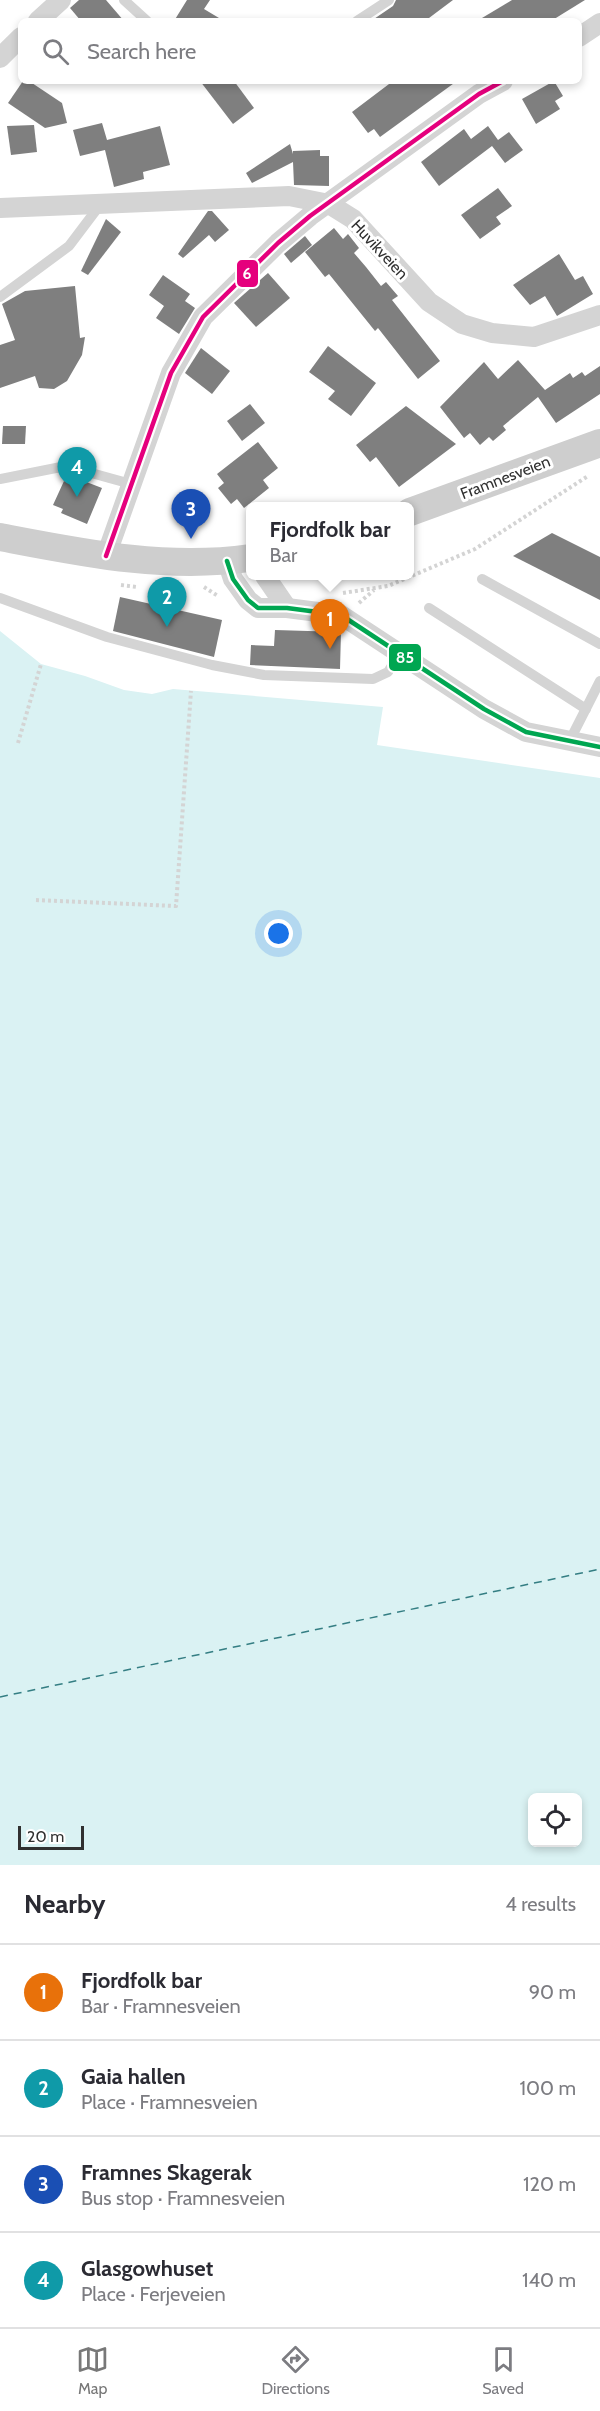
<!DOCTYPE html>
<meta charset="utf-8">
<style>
:root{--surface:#fff;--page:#f2f2f3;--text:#2b2b33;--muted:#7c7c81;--line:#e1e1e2;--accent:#787878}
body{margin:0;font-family:Cabin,sans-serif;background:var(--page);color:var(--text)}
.controls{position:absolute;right:18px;bottom:18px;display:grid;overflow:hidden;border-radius:9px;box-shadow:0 3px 9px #0003}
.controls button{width:54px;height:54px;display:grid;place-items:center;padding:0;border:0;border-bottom:2px solid var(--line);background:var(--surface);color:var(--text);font:30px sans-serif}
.scale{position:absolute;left:18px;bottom:15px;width:66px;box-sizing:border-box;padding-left:6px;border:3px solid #303030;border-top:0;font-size:16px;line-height:21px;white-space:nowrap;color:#303030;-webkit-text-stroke:4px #fff;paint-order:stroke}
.you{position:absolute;left:279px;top:934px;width:21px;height:21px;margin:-15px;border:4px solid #fff;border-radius:50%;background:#1a73e8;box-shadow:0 0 0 9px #1a73e833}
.badge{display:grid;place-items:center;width:39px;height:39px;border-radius:50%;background:var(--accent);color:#fff;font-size:20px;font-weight:700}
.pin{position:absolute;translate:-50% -50px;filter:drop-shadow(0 2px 3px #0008)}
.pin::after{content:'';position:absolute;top:32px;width:21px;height:18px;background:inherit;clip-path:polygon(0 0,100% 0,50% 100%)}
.popup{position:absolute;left:246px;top:502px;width:168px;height:78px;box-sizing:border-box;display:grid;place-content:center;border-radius:9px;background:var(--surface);filter:drop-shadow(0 2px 4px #0005);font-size:20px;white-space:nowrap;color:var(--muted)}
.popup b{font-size:22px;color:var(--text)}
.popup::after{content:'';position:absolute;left:50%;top:100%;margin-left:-12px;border:12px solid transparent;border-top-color:var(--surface)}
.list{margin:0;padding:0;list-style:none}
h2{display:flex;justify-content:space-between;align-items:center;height:78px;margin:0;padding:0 24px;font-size:26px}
h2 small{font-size:20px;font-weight:400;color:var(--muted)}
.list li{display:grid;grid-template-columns:39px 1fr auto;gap:18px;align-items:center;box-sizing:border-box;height:96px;padding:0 24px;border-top:2px solid var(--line)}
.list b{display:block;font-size:22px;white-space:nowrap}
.list p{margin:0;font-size:20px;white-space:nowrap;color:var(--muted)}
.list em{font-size:20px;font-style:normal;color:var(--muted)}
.icon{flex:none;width:33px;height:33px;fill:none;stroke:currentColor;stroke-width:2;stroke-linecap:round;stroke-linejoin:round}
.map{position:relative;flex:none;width:600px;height:1865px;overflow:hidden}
.search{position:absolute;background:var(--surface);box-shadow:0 3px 9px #0003;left:18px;right:18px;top:18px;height:66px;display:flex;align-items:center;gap:15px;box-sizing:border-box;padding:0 21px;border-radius:9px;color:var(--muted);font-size:22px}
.sheet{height:462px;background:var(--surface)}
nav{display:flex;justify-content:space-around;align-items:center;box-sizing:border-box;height:84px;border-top:2px solid var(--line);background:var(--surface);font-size:16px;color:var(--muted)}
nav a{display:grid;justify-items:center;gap:3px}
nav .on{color:var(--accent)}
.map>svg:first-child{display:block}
.water{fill:#daf2f3;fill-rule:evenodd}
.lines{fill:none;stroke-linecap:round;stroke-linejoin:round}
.ferry{stroke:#347e83;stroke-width:1.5;stroke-dasharray:8 6;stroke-linecap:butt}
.building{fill:#7f7f7f}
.path{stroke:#d4d4d4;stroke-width:4;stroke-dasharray:3 3;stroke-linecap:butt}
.service{stroke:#d4d4d4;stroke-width:10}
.minor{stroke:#d4d4d4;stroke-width:20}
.secondary{stroke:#cecece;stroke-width:28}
.bus-1-casing{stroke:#fff;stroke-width:9}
.bus-2-casing{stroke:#fff;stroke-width:9}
.bus-1{stroke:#e5007d;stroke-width:4.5}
.bus-2{stroke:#00a651;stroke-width:4.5}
.labels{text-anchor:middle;stroke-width:6;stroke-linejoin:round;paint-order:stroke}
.street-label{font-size:16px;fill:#303030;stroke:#fff}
.line-badge{stroke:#fff;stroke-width:2}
.badge-label{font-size:16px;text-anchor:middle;font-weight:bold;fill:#fff}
</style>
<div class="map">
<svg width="600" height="1865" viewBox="0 0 600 1865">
<rect width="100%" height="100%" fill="#fff"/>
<!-- water -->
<path class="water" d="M 0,631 L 41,664 L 85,676 L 124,690 L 152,694 L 173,689 L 383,707 L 377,745 L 600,778 L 600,1865 L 0,1865 ZM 532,1798 L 578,1798 L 578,1842 L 532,1842 Z"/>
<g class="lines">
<!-- ferry -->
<path class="ferry" d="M 0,1697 L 600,1569"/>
</g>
<!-- building -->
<g class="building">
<path d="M 79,0 L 106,0 L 124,21 L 81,21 L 70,8 Z"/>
<path d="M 187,0 L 210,0 L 204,9 L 224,21 L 174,21 Z"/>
<path d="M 396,0 L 453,0 L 425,21 L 371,21 L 393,6 Z"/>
<path d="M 512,0 L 585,0 L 551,21 L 477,21 Z"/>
<path d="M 23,81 L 29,81 L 62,103 L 67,123 L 45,128 L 8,103 Z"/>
<path d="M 200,81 L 234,81 L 254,108 L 233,124 Z"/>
<path d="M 393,81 L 457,81 L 380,137 L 374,129 L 368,133 L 352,112 Z"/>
<path d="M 554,81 L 563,96 L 555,101 L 560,109 L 536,124 L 522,99 Z"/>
<path d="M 102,123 L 107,140 L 160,126 L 170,165 L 143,172 L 144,179 L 114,187 L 105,150 L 80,156 L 73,130 Z"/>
<path d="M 34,125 L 37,152 L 11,155 L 7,126 Z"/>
<path d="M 488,126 L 498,140 L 509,132 L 523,150 L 505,163 L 492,146 L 439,186 L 421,162 L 464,129 L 471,139 Z"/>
<path d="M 290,144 L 293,154 L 293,151 L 320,150 L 320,156 L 329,156 L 329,186 L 294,185 L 293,162 L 252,183 L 246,173 Z"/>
<path d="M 498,188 L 512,206 L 496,217 L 501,224 L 480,239 L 461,215 Z"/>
<path d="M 208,211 L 212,211 L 229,230 L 215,242 L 209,235 L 183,258 L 178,254 Z"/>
<path d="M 106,219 L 121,232 L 88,275 L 81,271 Z"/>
<path d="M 334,228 L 343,239 L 348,234 L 359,248 L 354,253 L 366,267 L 381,286 L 386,282 L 398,296 L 392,300 L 440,361 L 418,379 L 378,328 L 375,331 L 329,274 L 325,277 L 305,252 Z"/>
<path d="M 305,236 L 312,245 L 291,263 L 284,254 Z"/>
<path d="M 559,254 L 575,280 L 583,276 L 593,294 L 557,316 L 545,296 L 530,305 L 513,285 Z"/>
<path d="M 268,273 L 290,298 L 256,327 L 234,303 Z"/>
<path d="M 163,275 L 190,294 L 185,301 L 195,308 L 179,334 L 156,318 L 164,306 L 149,295 Z"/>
<path d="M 75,286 L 80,338 L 85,337 L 82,355 L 67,381 L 54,389 L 39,388 L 35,376 L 0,388 L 0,345 L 15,340 L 2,304 L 25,291 Z"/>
<path d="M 328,346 L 376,383 L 351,416 L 328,399 L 335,391 L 309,372 Z"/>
<path d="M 201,348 L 230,371 L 212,394 L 185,373 Z"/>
<path d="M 518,360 L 545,390 L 570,373 L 573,378 L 582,372 L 585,376 L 600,366 L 600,394 L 556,423 L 538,397 L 503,426 L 506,430 L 493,441 L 489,437 L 480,445 L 470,433 L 464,438 L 440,407 L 484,362 L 498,379 Z"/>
<path d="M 250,404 L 265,423 L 242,441 L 227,421 Z"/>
<path d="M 406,406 L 456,444 L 399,487 L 376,457 L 370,462 L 356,445 Z"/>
<path d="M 3,426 L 26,426 L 25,444 L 2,444 Z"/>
<path d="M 258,442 L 278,468 L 263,480 L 269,488 L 244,508 L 237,499 L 231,504 L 218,488 L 224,483 L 217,474 Z"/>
<path d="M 76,478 L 102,488 L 87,524 L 61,513 L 63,509 L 53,505 L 64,481 L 73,485 Z"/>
<path d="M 552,533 L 600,557 L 600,600 L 513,556 Z"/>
<path d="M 120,597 L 222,620 L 214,657 L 113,631 Z"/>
<path d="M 275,630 L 341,632 L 340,669 L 250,665 L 251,645 L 274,646 Z"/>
</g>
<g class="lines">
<!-- path -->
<g class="path">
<path d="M 121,585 L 137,587"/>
<path d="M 204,587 L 218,596"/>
<path d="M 343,593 L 388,586 L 475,549 L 588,476"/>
<path d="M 359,603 L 374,590"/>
<path d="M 18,743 L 41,664"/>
<path d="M 36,900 L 176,906 L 191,691"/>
</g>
<!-- service -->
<g class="service">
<path d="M 124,0 L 147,21"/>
<path d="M 357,21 L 389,0"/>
<path d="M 0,297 L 69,246 L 100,205"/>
<path d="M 0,479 L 66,466 L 131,484"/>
<path d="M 482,579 L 600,644"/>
<path d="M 0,598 L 107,637 L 212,665 L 264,675 L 373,679 L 388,672 L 399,654"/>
<path d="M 429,608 L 586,709"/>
<path d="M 569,742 L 600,681"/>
</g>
<!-- minor -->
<g class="minor">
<path d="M 38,21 L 61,0"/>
<path d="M 579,37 L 600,23"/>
<path d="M 0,58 L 21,37"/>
<path d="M 0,208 L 289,196 L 329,204 L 353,219 L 429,302 L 462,324 L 492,333 L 534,337 L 600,315"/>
<path d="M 106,556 L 171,373 L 203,317 L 278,243 L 310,216 L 479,94 L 503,81"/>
<path d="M 227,561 L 233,579 L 248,600 L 258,608 L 287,608 L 341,615 L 484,709 L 526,732 L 600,747"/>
<path d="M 265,576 L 287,608"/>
</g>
<!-- secondary -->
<g class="secondary">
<path d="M 410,512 L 600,443"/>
<path d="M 0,537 C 84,553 165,570 250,558"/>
</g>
<defs>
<path id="bus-1" d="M 106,556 L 171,373 L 203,317 L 278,243 L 310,216 L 479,94 L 503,81"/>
<path id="bus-2" d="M 227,561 L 233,579 L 248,600 L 258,608 L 287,608 L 341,615 L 484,709 L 526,732 L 600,747"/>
</defs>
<!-- bus-1 casing -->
<use href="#bus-1" class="bus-1-casing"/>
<!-- bus-2 casing -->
<use href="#bus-2" class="bus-2-casing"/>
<!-- bus-1 -->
<use href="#bus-1" class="bus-1"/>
<!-- bus-2 -->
<use href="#bus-2" class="bus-2"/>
</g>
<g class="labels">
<!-- street labels -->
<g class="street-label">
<text transform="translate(380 249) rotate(47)" y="6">Huvikveien</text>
<text transform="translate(505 477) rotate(-21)" y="6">Framnesveien</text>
</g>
</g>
<g class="line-badge">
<rect x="236" y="259" width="23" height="29" rx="6" fill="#e5007d"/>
<rect x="388" y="643" width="34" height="29" rx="6" fill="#00a651"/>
</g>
<g class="badge-label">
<text x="247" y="279">6</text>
<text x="405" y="663">85</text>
</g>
</svg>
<div class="controls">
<button><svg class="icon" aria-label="locate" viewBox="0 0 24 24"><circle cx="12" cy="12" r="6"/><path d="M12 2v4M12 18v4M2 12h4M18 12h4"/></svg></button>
</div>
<div class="scale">20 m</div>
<div class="you"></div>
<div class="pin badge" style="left:330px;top:649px;background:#e8710a">1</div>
<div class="popup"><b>Fjordfolk bar</b>Bar</div>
<div class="pin badge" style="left:167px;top:627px;background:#0f9aa8">2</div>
<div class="pin badge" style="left:191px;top:539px;background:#1a4fb4">3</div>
<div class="pin badge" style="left:77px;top:497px;background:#0f9aa8">4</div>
<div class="search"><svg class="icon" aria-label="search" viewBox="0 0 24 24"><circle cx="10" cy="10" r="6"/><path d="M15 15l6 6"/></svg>Search here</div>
</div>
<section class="sheet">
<h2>Nearby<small>4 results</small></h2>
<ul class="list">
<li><span class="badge" style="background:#e8710a">1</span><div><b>Fjordfolk bar</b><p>Bar · Framnesveien</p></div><em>90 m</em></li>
<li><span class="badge" style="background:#0f9aa8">2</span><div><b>Gaia hallen</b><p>Place · Framnesveien</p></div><em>100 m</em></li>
<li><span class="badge" style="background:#1a4fb4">3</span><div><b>Framnes Skagerak</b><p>Bus stop · Framnesveien</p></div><em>120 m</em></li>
<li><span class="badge" style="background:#0f9aa8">4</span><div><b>Glasgowhuset</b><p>Place · Ferjeveien</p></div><em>140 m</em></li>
</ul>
</section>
<nav>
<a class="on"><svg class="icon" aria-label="map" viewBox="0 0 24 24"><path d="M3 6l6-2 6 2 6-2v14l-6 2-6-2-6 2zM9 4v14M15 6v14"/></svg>Map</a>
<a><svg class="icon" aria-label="directions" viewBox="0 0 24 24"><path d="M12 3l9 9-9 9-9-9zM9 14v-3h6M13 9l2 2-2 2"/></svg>Directions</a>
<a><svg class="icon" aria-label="saved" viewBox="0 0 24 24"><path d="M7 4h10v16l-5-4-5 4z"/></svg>Saved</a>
</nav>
